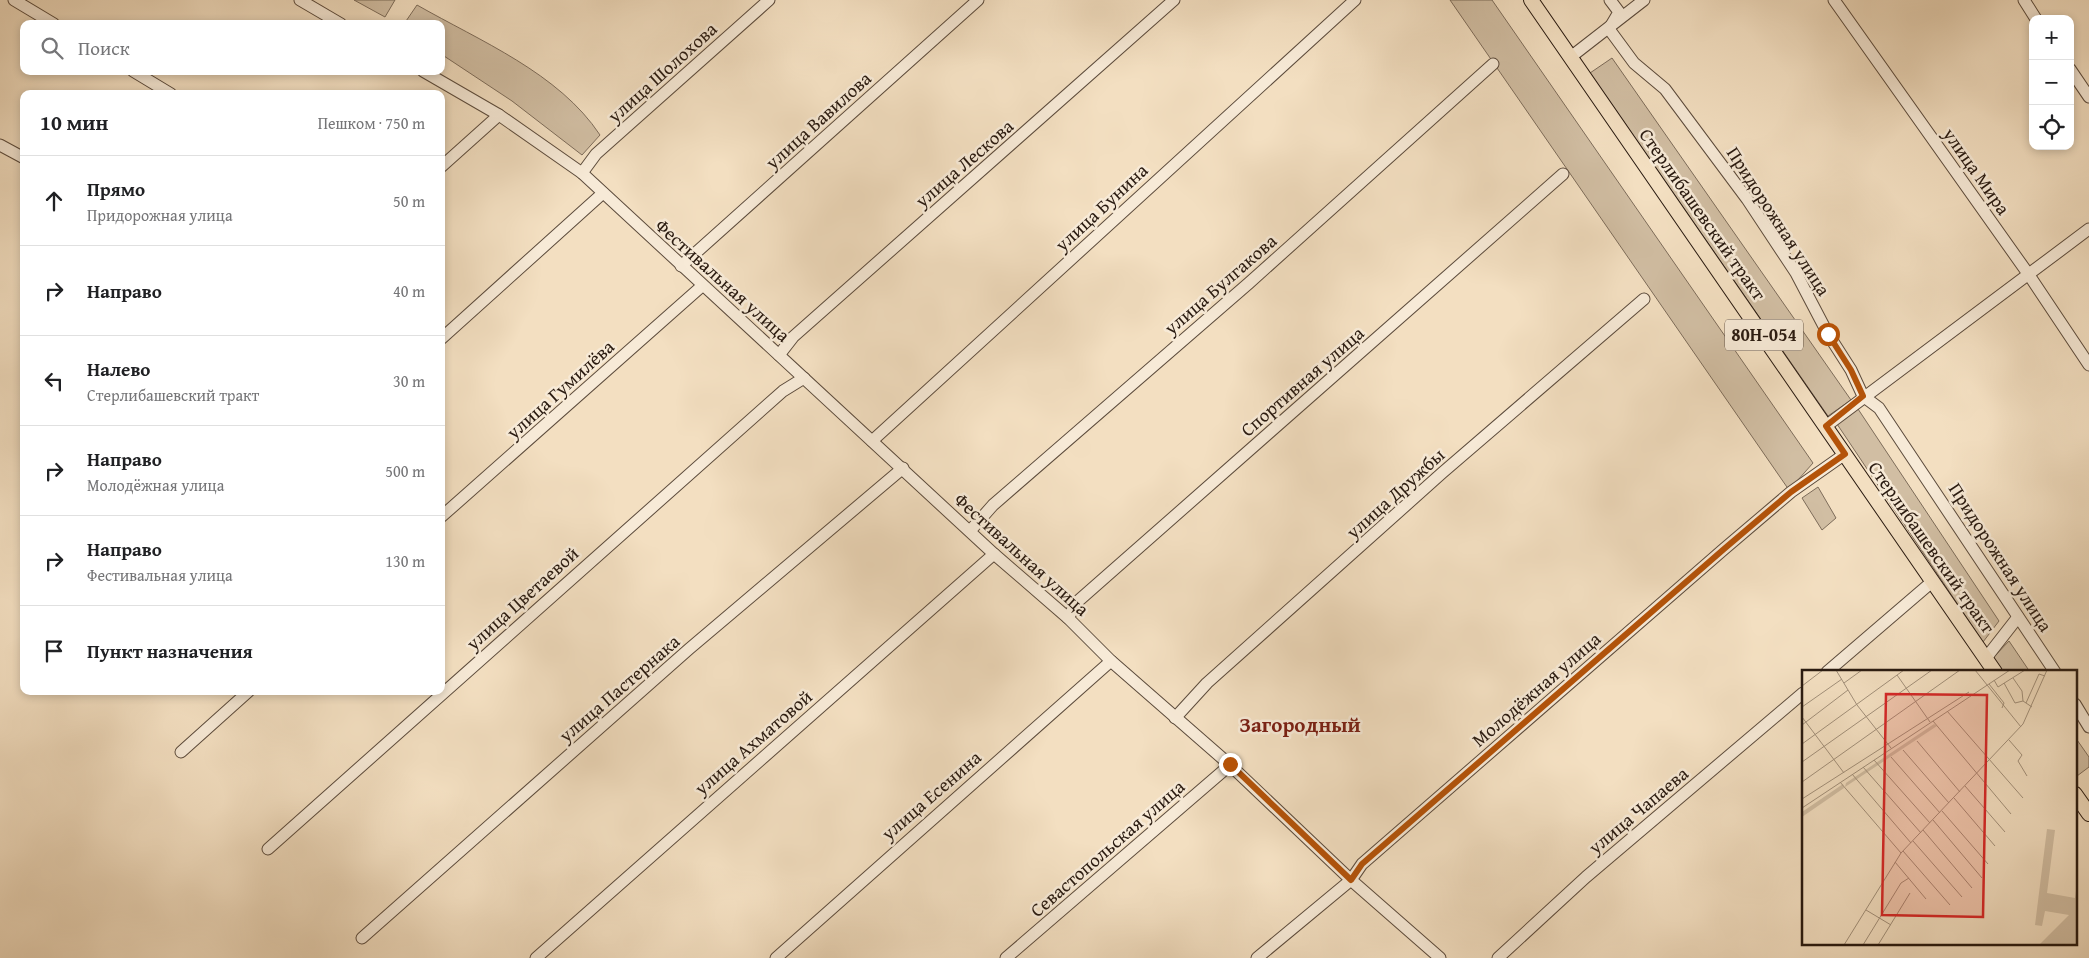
<!DOCTYPE html>
<html lang="ru">
<meta charset="utf-8">
<style>
:root{--surface:#fff;--page:#f2f2f2;--text:#202124;--muted:#757577;--line:#e0e0e0}
body{margin:0;font-family:"Gentium Book Plus",serif;background:var(--page);color:var(--text)}
.controls{position:absolute;right:15px;top:15px;display:grid;overflow:hidden;border-radius:10px;box-shadow:0 2px 8px #0003}
.controls button{width:45px;height:45px;display:grid;place-items:center;padding:0;border:0;border-bottom:1px solid var(--line);background:var(--surface);color:var(--text);font:25px sans-serif}
.stop{position:absolute;width:15px;height:15px;margin:-11px;border:4px solid #b45309;border-radius:50%;background:#fff}
.stop.end{background:#b45309;border-color:#fff;box-shadow:0 1px 5px #0008}
.list{margin:0;padding:0;list-style:none}
h2{display:flex;justify-content:space-between;align-items:center;height:65px;margin:0;padding:0 20px;font-size:21px}
h2 small{font-size:16px;font-weight:400;color:var(--muted)}
.list li{display:grid;grid-template-columns:32px 1fr auto;gap:15px;align-items:center;box-sizing:border-box;height:90px;padding:0 20px;border-top:1px solid var(--line)}
.list b{display:block;font-size:19px;white-space:nowrap}
.list p{margin:0;font-size:16px;white-space:nowrap;color:var(--muted)}
.list em{font-size:16px;font-style:normal;color:var(--muted)}
.icon{flex:none;width:28px;height:28px;fill:none;stroke:currentColor;stroke-width:2;stroke-linecap:round;stroke-linejoin:round}
.map{position:relative;flex:none;width:2089px;height:958px;overflow:hidden}
.search{position:absolute;background:var(--surface);box-shadow:0 2px 8px #0003;left:20px;top:20px;width:425px;height:55px;display:flex;align-items:center;gap:12px;box-sizing:border-box;padding:0 18px;border-radius:10px;color:var(--muted);font-size:19px}
.panel{position:absolute;background:var(--surface);box-shadow:0 2px 8px #0003;left:20px;top:90px;width:425px;height:605px;border-radius:10px}
.map>svg:first-child{display:block}
.green{fill:#d1bea3;stroke:#7d6c5a}
.lines{fill:none;stroke-linecap:round;stroke-linejoin:round}
.minor-casing{stroke:#5c4b3c;stroke-width:13}
.major-casing{stroke:#291a10;stroke-width:16}
.minor{stroke:#f7ead7;stroke-width:11}
.major{stroke:#f3dfc1;stroke-width:14}
.route{stroke:#b45309;stroke-width:6}
.labels{text-anchor:middle;stroke-width:5;stroke-linejoin:round;paint-order:stroke}
.shield{fill:#f7ead7;stroke:#67584c;stroke-width:1}
.shield-label{font-size:18px;font-weight:bold;fill:#291a10}
.street-label{font-size:19px;fill:#291a10;stroke:#f7ead7}
.quarter-label{font-size:21px;font-weight:bold;fill:#7a1f14;stroke:#f7ead7}
.inset-road{fill:none;stroke:#a2907a;stroke-width:1}
.view{fill:#d62828;fill-opacity:0.15;stroke:#d62828;stroke-width:2.5}
.inset-edge{fill:none;stroke:#291a10;stroke-width:2.5}
</style>
<div class="map">
<svg width="2089" height="958" viewBox="0 0 2089 958">
<rect width="100%" height="100%" fill="#f3dfc1"/>
<filter id="stains"><feTurbulence type="fractalNoise" baseFrequency=".004" numOctaves="4"/><feColorMatrix values="0 0 0 0 .2 0 0 0 0 .09 0 0 0 0 .02 0 0 0 .5 -.17"/></filter>
<radialGradient id="worn" r=".72"><stop offset=".6" stop-color="#630" stop-opacity="0"/><stop offset="1" stop-color="#630" stop-opacity=".3"/></radialGradient>
<!-- green -->
<g class="green">
<path d="M 354,0 L 395,0 L 385,17 Z"/>
<path d="M 1450,0 L 1492,0 L 1813,463 L 1789,490 Z"/>
<path d="M 417,5 C 480,41 559,73 600,135 L 582,155 L 512,101 L 441,54 L 441,24 L 404,24 Z"/>
<path d="M 1612,58 L 1851,400 L 1828,416 L 1590,73 Z"/>
<path d="M 1858,409 L 1999,621 L 1983,642 L 1837,424 Z"/>
<path d="M 1818,487 L 1836,518 L 1822,530 L 1802,498 Z"/>
<path d="M 2009,641 L 2030,672 L 2001,672 L 1992,659 Z"/>
<path d="M 2075,737 L 2089,757 L 2089,767 L 2077,776 Z"/>
</g>
<g class="lines">
<defs>
<g id="minor">
<path d="M 14,0 L 54,24"/>
<path d="M 300,0 L 341,24"/>
<path d="M 1610,0 L 1619,12 L 1609,29 L 1634,63 L 1665,89 L 1747,199 L 1796,273 L 1828,334 L 1851,370 L 1863,396 L 1879,408 L 2055,672"/>
<path d="M 1834,0 L 2029,275 L 2089,365"/>
<path d="M 2024,0 L 2036,19"/>
<path d="M 1572,56 L 1644,0"/>
<path d="M 2070,69 L 2089,97"/>
<path d="M 133,71 L 171,94"/>
<path d="M 423,71 L 499,115 L 582,173 L 994,554 L 1068,618 L 1111,661 L 1230,765 L 1351,880 L 1440,958"/>
<path d="M 0,145 L 24,158"/>
<path d="M 441,167 L 499,115"/>
<path d="M 582,173 L 596,154 L 769,0"/>
<path d="M 681,266 L 978,0"/>
<path d="M 441,339 L 603,193"/>
<path d="M 779,355 L 793,337 L 1174,0"/>
<path d="M 1826,426 L 2089,229"/>
<path d="M 872,441 L 1355,0"/>
<path d="M 441,517 L 702,286"/>
<path d="M 970,531 L 993,505 L 1249,283 L 1493,64"/>
<path d="M 1068,618 L 1077,602 L 1563,174"/>
<path d="M 1986,658 L 2018,617"/>
<path d="M 1827,672 L 1933,581"/>
<path d="M 2075,704 L 2089,727"/>
<path d="M 1175,718 L 1207,683 L 1442,473 L 1644,299"/>
<path d="M 181,752 L 249,691"/>
<path d="M 268,849 L 783,391 L 804,378"/>
<path d="M 362,938 L 689,649 L 903,468"/>
<path d="M 536,958 L 994,554"/>
<path d="M 776,958 L 1111,661"/>
<path d="M 1006,958 L 1230,765"/>
<path d="M 1257,958 L 1351,880 L 1362,864 L 1724,549 L 1791,492 L 1845,454"/>
<path d="M 1498,958 L 1586,877 L 1803,693"/>
</g>
<g id="major">
<path d="M 1531,0 L 1995,672"/>
<path d="M 2075,794 L 2089,814"/>
</g>
</defs>
<!-- minor casing -->
<use href="#minor" class="minor-casing"/>
<!-- major casing -->
<use href="#major" class="major-casing"/>
<!-- minor -->
<use href="#minor" class="minor"/>
<!-- major -->
<use href="#major" class="major"/>
</g>
<g class="lines">
<!-- route -->
<path class="route" d="M 1230,764 L 1351,880 L 1362,864 L 1724,549 L 1791,492 L 1845,454 L 1826,426 L 1863,396 L 1851,370 L 1828,334"/>
</g>
<g class="labels">
<!-- shield labels -->
<rect class="shield" x="1725" y="319.5" width="78" height="31" rx="4"/>
<g class="shield-label">
<text x="1764" y="341">80Н-054</text>
</g>
<!-- street labels -->
<g class="street-label">
<text transform="translate(662 72) rotate(-42)" y="7">улица Шолохова</text>
<text transform="translate(818 120) rotate(-42)" y="7">улица Вавилова</text>
<text transform="translate(964 163) rotate(-41)" y="7">улица Лескова</text>
<text transform="translate(1977 171) rotate(55)" y="7">улица Мира</text>
<text transform="translate(1101 207) rotate(-43)" y="7">улица Бунина</text>
<text transform="translate(1703 214) rotate(55)" y="7">Стерлибашевский тракт</text>
<text transform="translate(1779 221) rotate(57)" y="7">Придорожная улица</text>
<text transform="translate(723 280) rotate(42)" y="7">Фестивальная улица</text>
<text transform="translate(1220 284) rotate(-41)" y="7">улица Булгакова</text>
<text transform="translate(1302 381) rotate(-41)" y="7">Спортивная улица</text>
<text transform="translate(560 389) rotate(-42)" y="7">улица Гумилёва</text>
<text transform="translate(1395 493) rotate(-42)" y="7">улица Дружбы</text>
<text transform="translate(1932 547) rotate(55)" y="7">Стерлибашевский тракт</text>
<text transform="translate(1022 554) rotate(42)" y="7">Фестивальная улица</text>
<text transform="translate(2001 557) rotate(57)" y="7">Придорожная улица</text>
<text transform="translate(522 598) rotate(-42)" y="7">улица Цветаевой</text>
<text transform="translate(619 688) rotate(-41)" y="7">улица Пастернака</text>
<text transform="translate(1536 689) rotate(-41)" y="7">Молодёжная улица</text>
<text transform="translate(753 742) rotate(-41)" y="7">улица Ахматовой</text>
<text transform="translate(931 795) rotate(-41)" y="7">улица Есенина</text>
<text transform="translate(1638 810) rotate(-40)" y="7">улица Чапаева</text>
<text transform="translate(1107 848) rotate(-41)" y="7">Севастопольская улица</text>
</g>
<!-- quarter labels -->
<g class="quarter-label">
<text x="1300" y="732">Загородный</text>
</g>
</g>
<!-- overview -->
<g transform="translate(1802 670)">
<rect width="275" height="275" fill="#f3dfc1"/>
<path d="M 132,54 L 135,56 L 43,117 L 44,113 ZM 41,114 L 42,118 L 0,147 L 0,142 ZM 245,159 L 253,160 L 245,223 L 273,228 L 275,214 L 275,275 L 237,275 L 267,245 L 243,241 L 240,256 L 233,255 Z" fill="#d1bea3"/>
<path class="inset-road" d="M 34,0 L 55,35 L 89,78M 173,0 L 219,57M 95,5 L 128,52M 211,8 L 220,21 L 221,31M 192,10 L 196,17 L 223,0M 42,13 L 60,0M 202,13 L 213,33 L 221,31 L 230,37M 187,14 L 202,33 L 200,38M 0,16 L 21,0M 224,33 L 237,4 L 243,6M 0,37 L 40,9M 145,41 L 221,128M 0,47 L 42,103M 131,51 L 209,144M 0,55 L 46,20M 207,70 L 220,85 L 216,91 L 225,106M 115,71 L 158,122M 0,74 L 102,0M 101,80 L 147,133M 89,87 L 138,143M 72,90 L 128,153M 0,92 L 130,0M 61,97 L 119,163M 50,104 L 109,173M 0,112 L 158,0M 38,112 L 99,183M 163,116 L 203,162M 152,128 L 193,176M 0,129 L 167,22M 0,138 L 208,0M 140,141 L 186,194M 131,150 L 180,208M 121,160 L 170,218M 111,171 L 160,227M 101,181 L 148,235M 93,192 L 124,229M 64,240 L 89,255M 42,275 L 99,183 L 221,54 L 245,0M 61,275 L 99,213 L 107,208M 76,275 L 108,223"/>
<path class="view" d="M 84,24 L 185,25 L 181,247 L 80,245 Z"/>
<rect width="275" height="275" class="inset-edge"/>
</g>
<rect width="100%" height="100%" filter="url(#stains)"/>
<rect width="100%" height="100%" fill="url(#worn)"/>
</svg>
<div class="controls">
<button>+</button>
<button>−</button>
<button><svg class="icon" aria-label="locate" viewBox="0 0 24 24"><circle cx="12" cy="12" r="6"/><path d="M12 2v4M12 18v4M2 12h4M18 12h4"/></svg></button>
</div>
<div class="stop" style="left:1828px;top:334px"></div>
<div class="stop end" style="left:1230px;top:764px"></div>
<div class="search"><svg class="icon" aria-label="search" viewBox="0 0 24 24"><circle cx="10" cy="10" r="6"/><path d="M15 15l6 6"/></svg>Поиск</div>
<section class="panel">
<h2>10 мин<small>Пешком · 750 m</small></h2>
<ul class="list">
<li><svg class="icon" aria-label="ahead" viewBox="0 0 24 24"><path d="M12 20V5M6 11l6-6 6 6"/></svg><div><b>Прямо</b><p>Придорожная улица</p></div><em>50 m</em></li>
<li><svg class="icon" aria-label="right" viewBox="0 0 24 24"><path d="M7 20v-9h11M14 6l5 5-5 5"/></svg><div><b>Направо</b></div><em>40 m</em></li>
<li><svg class="icon" aria-label="left" viewBox="0 0 24 24"><path d="M17 20v-9H6M10 6l-5 5 5 5"/></svg><div><b>Налево</b><p>Стерлибашевский тракт</p></div><em>30 m</em></li>
<li><svg class="icon" aria-label="right" viewBox="0 0 24 24"><path d="M7 20v-9h11M14 6l5 5-5 5"/></svg><div><b>Направо</b><p>Молодёжная улица</p></div><em>500 m</em></li>
<li><svg class="icon" aria-label="right" viewBox="0 0 24 24"><path d="M7 20v-9h11M14 6l5 5-5 5"/></svg><div><b>Направо</b><p>Фестивальная улица</p></div><em>130 m</em></li>
<li><svg class="icon" aria-label="arrive" viewBox="0 0 24 24"><path d="M6 21V4h12l-3 4 3 4H6"/></svg><div><b>Пункт назначения</b></div></li>
</ul>
</section>
</div>
